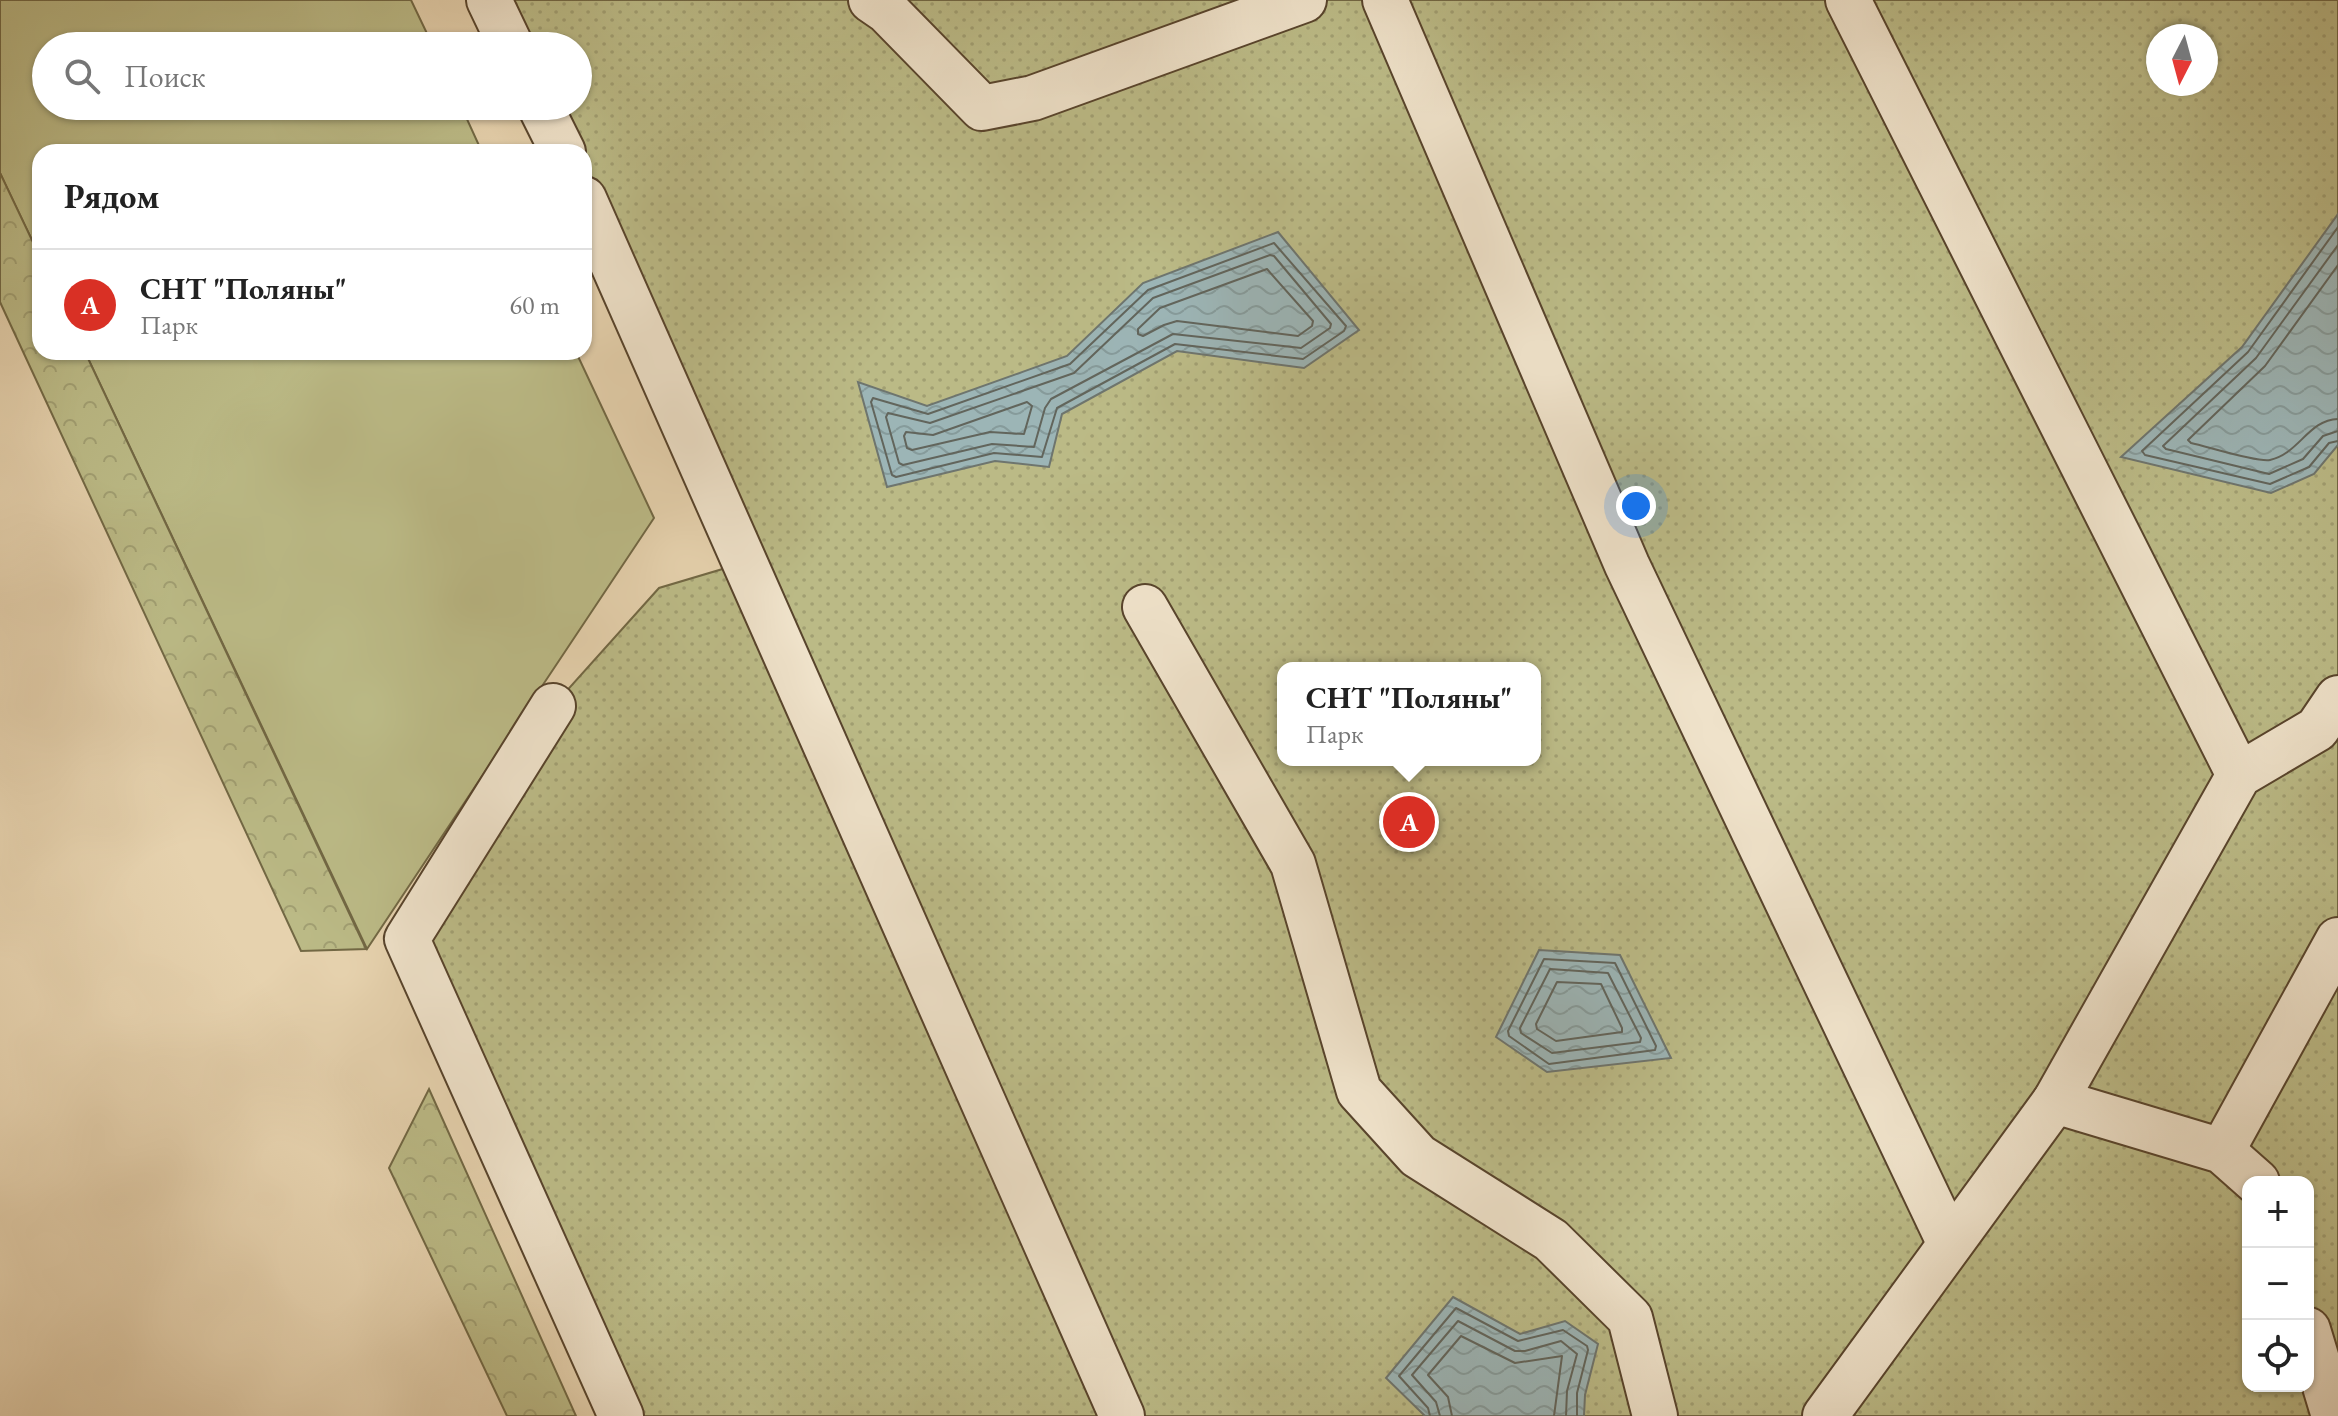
<!DOCTYPE html>
<html lang="ru">
<meta charset="utf-8">
<style>
:root{--surface:#fff;--page:#f6f6f6;--text:#222;--muted:#767676;--line:#e0e0e0;--accent:#d93025}
body{margin:0;font-family:"EB Garamond",serif;background:var(--page);color:var(--text)}
.controls{position:absolute;right:24px;bottom:24px;display:grid;overflow:hidden;border-radius:16px;box-shadow:0 2px 6px #0004}
.controls button{width:72px;height:72px;display:grid;place-items:center;padding:0;border:0;border-bottom:2px solid var(--line);background:var(--surface);color:var(--text);font:40px sans-serif}
.compass{position:absolute;left:2146px;top:24px;width:72px;height:72px;border-radius:50%;background:var(--surface);box-shadow:0 2px 6px #0004;rotate:186deg}
.you{position:absolute;left:1636px;top:506px;width:28px;height:28px;margin:-20px;border:6px solid #fff;border-radius:50%;background:#1a73e8;box-shadow:0 0 0 12px #1a73e833}
.badge{display:grid;place-items:center;width:52px;height:52px;border-radius:50%;background:var(--accent);color:#fff;font-size:26px;font-weight:700}
.pin{position:absolute;translate:-50% -50%;border:4px solid #fff;box-shadow:0 2px 8px #0006}
.popup{position:absolute;left:1277px;top:662px;width:264px;height:104px;box-sizing:border-box;display:grid;place-content:center;border-radius:16px;background:var(--surface);filter:drop-shadow(0 2px 6px #0005);font-size:26px;white-space:nowrap;color:var(--muted)}
.popup b{font-size:30px;color:var(--text)}
.popup::after{content:'';position:absolute;left:50%;top:100%;margin-left:-16px;border:16px solid transparent;border-top-color:var(--surface)}
.list{margin:0;padding:0;list-style:none}
h2{display:flex;justify-content:space-between;align-items:center;height:104px;margin:0;padding:0 32px;font-size:34px}
h2 small{font-size:26px;font-weight:400;color:var(--muted)}
.list li{display:grid;grid-template-columns:52px 1fr auto;gap:24px;align-items:center;box-sizing:border-box;height:112px;padding:0 32px;border-top:2px solid var(--line)}
.list b{display:block;font-size:30px;white-space:nowrap}
.list p{margin:0;font-size:26px;white-space:nowrap;color:var(--muted)}
.list em{font-size:26px;font-style:normal;color:var(--muted)}
.icon{flex:none;width:44px;height:44px;fill:none;stroke:currentColor;stroke-width:2;stroke-linecap:round;stroke-linejoin:round}
.map{position:relative;flex:none;width:2338px;height:1416px;overflow:hidden}
.search{position:absolute;background:var(--surface);box-shadow:0 2px 6px #0004;left:32px;top:32px;width:560px;height:88px;display:flex;align-items:center;gap:20px;box-sizing:border-box;padding:0 28px;border-radius:44px;color:var(--muted);font-size:30px}
.panel{position:absolute;background:var(--surface);box-shadow:0 2px 6px #0004;left:32px;top:144px;width:560px;height:216px;border-radius:24px}
.map>svg:first-child{display:block}
.grass{fill:#bbba86;stroke:#726844;stroke-width:2}
.forest{fill:url(#forest-crowns);stroke:#726844;stroke-width:2}
.garden{fill:url(#garden-dots);stroke:#726844;stroke-width:2;fill-rule:evenodd}
.water{fill:url(#water-waves);stroke:#6e756e;stroke-width:2}
.lines{fill:none;stroke-linecap:round;stroke-linejoin:round}
.shore{stroke:#62655c;stroke-width:2}
.minor-casing{stroke:#58442c;stroke-width:48}
.minor{stroke:#efe2ca;stroke-width:44}
</style>
<div class="map">
<svg width="2338" height="1416" viewBox="0 0 2338 1416">
<defs>
<pattern id="forest-crowns" width="20" height="18" patternUnits="userSpaceOnUse" patternTransform="scale(2)"><rect width="20" height="18" fill="#bbba86"/><path d="M2 6a3 3 0 1 1 6 0M12 15a3 3 0 1 1 6 0" fill="none" stroke="#a19f72"/></pattern>
<pattern id="garden-dots" width="8" height="8" patternUnits="userSpaceOnUse" patternTransform="scale(2)"><rect width="8" height="8" fill="#bbba86"/><path d="M2 2h.1M6 6h.1" fill="none" stroke="#a19f72" stroke-width="1.8" stroke-linecap="round"/></pattern>
<pattern id="water-waves" width="16" height="10" patternUnits="userSpaceOnUse" patternTransform="scale(2)"><rect width="16" height="10" fill="#9cb5b6"/><path d="M0 5q4-4 8 0t8 0" fill="none" stroke="#869b9b"/></pattern>
</defs>
<rect width="100%" height="100%" fill="#e6d2ae"/>
<filter id="stains"><feTurbulence type="fractalNoise" baseFrequency=".0025" numOctaves="4"/><feColorMatrix values="0 0 0 0 .2 0 0 0 0 .09 0 0 0 0 .02 0 0 0 .5 -.17"/></filter>
<radialGradient id="worn" r=".72"><stop offset=".6" stop-color="#630" stop-opacity="0"/><stop offset="1" stop-color="#630" stop-opacity=".3"/></radialGradient>
<!-- grass -->
<g class="grass">
<path d="M 0,0 L 411,0 L 433,46 L 46,46 L 46,106 L 461,106 L 482,152 L 40,152 L 40,257 L 0,173 Z"/>
<path d="M 85,352 L 576,352 L 654,518 L 367,949 Z"/>
</g>
<!-- forest -->
<g class="forest">
<path d="M 0,173 L 40,257 L 40,352 L 85,352 L 366,949 L 301,951 L 0,302 Z"/>
<path d="M 429,1089 L 576,1416 L 507,1416 L 389,1168 Z"/>
</g>
<!-- garden -->
<path class="garden" d="M 489,0 L 2338,0 L 2338,1416 L 621,1416 L 407,939 L 553,706 L 659,588 L 746,562 L 584,199 L 584,152 L 540,106 L 578,106 L 578,46 L 511,46 ZM 2158,36 L 2206,36 L 2206,84 L 2158,84 ZM 1283,668 L 1535,668 L 1535,760 L 1283,760 ZM 2248,1182 L 2308,1182 L 2308,1386 L 2248,1386 Z"/>
<!-- water -->
<g class="water">
<path d="M 2338,214 L 2338,445 L 2314,474 L 2271,493 L 2121,457 L 2242,347 Z"/>
<path d="M 1278,232 L 1359,330 L 1304,368 L 1177,351 L 1062,414 L 1049,467 L 995,461 L 887,487 L 858,382 L 927,406 L 1067,356 L 1143,283 Z"/>
<path d="M 1539,950 L 1620,955 L 1671,1058 L 1547,1072 L 1496,1037 Z"/>
<path d="M 1453,1297 L 1520,1334 L 1565,1321 L 1598,1344 L 1585,1395 L 1584,1416 L 1425,1416 L 1386,1378 Z"/>
</g>
<g class="lines">
<!-- shore -->
<g class="shore">
<path d="M 2338,227 L 2248,352 L 2142,451 L 2145,455 L 2270,484 L 2309,467 L 2329,443 L 2338,441"/>
<path d="M 1274,243 L 1346,326 L 1344,331 L 1303,359 L 1175,344 L 1057,408 L 1042,457 L 994,453 L 896,477 L 892,475 L 871,402 L 873,398 L 928,414 L 1070,364 L 1148,290 Z"/>
<path d="M 2338,245 L 2256,358 L 2163,446 L 2166,449 L 2269,474 L 2303,459 L 2323,436 L 2338,431"/>
<path d="M 1270,255 L 1274,256 L 1331,324 L 1330,328 L 1301,348 L 1173,334 L 1051,399 L 1045,408 L 1034,447 L 992,444 L 903,465 L 899,463 L 886,417 L 888,413 L 930,423 L 1074,373 L 1153,298 Z"/>
<path d="M 2338,265 L 2265,366 L 2188,440 L 2191,443 C 2206,446 2258,463 2270,460 C 2300,453 2308,420 2338,419"/>
<path d="M 1267,269 L 1313,321 L 1312,326 L 1298,336 L 1177,321 L 1164,325 L 1143,336 L 1138,334 L 1138,329 L 1160,308 Z"/>
<path d="M 1027,402 L 1032,406 L 1024,434 L 990,432 L 912,450 L 907,448 L 904,436 L 906,432 L 933,435 Z"/>
<path d="M 1544,959 L 1615,963 L 1656,1046 L 1655,1050 L 1549,1064 L 1509,1036 L 1508,1031 Z"/>
<path d="M 1550,969 L 1608,973 L 1641,1038 L 1640,1042 L 1552,1053 L 1521,1033 L 1520,1028 Z"/>
<path d="M 1557,982 L 1601,984 L 1622,1028 L 1622,1032 L 1556,1041 L 1537,1029 L 1536,1024 Z"/>
<path d="M 1430,1416 L 1428,1408 L 1399,1376 L 1456,1308 L 1518,1341 L 1563,1330 L 1587,1346 L 1588,1350 L 1577,1393 L 1577,1416"/>
<path d="M 1440,1416 L 1436,1402 L 1412,1375 L 1458,1321 L 1515,1351 L 1525,1351 L 1561,1341 L 1577,1354 L 1567,1391 L 1566,1416"/>
<path d="M 1452,1416 L 1448,1397 L 1428,1375 L 1461,1336 L 1515,1363 L 1562,1356 L 1554,1416"/>
</g>
<defs>
<g id="minor">
<path d="M 489,0 L 511,46"/>
<path d="M 871,0 L 887,11 L 982,108 L 1033,98 L 1304,0"/>
<path d="M 1385,0 L 1627,565 L 1950,1244"/>
<path d="M 1848,0 L 2239,775"/>
<path d="M 540,106 L 563,152"/>
<path d="M 584,199 L 1122,1416"/>
<path d="M 1145,607 L 1293,864 L 1359,1091 L 1418,1156 L 1551,1240 L 1630,1318 L 1655,1416"/>
<path d="M 553,706 L 407,939 L 621,1416"/>
<path d="M 2055,1101 L 2222,1151 L 2257,1182"/>
<path d="M 2222,1151 L 2338,940"/>
<path d="M 2308,1330 L 2334,1416"/>
<path d="M 1825,1416 L 2055,1101 L 2239,775 L 2317,729 L 2338,698"/>
</g>
</defs>
<!-- minor casing -->
<use href="#minor" class="minor-casing"/>
<!-- minor -->
<use href="#minor" class="minor"/>
</g>
<rect width="100%" height="100%" filter="url(#stains)"/>
<rect width="100%" height="100%" fill="url(#worn)"/>
</svg>
<div class="controls">
<button>+</button>
<button>−</button>
<button><svg class="icon" aria-label="locate" viewBox="0 0 24 24"><circle cx="12" cy="12" r="6"/><path d="M12 2v4M12 18v4M2 12h4M18 12h4"/></svg></button>
</div>
<svg class="compass" viewBox="-18 -18 36 36"><path d="M0-13l5 13h-10z" fill="#e53935"/><path d="M0 13l5-13h-10z" fill="#767676"/></svg>
<div class="you"></div>
<div class="pin badge" style="left:1409px;top:822px">A</div>
<div class="popup"><b>СНТ &quot;Поляны&quot;</b>Парк</div>
<div class="search"><svg class="icon" aria-label="search" viewBox="0 0 24 24"><circle cx="10" cy="10" r="6"/><path d="M15 15l6 6"/></svg>Поиск</div>
<section class="panel">
<h2>Рядом<small></small></h2>
<ul class="list">
<li><span class="badge">A</span><div><b>СНТ &quot;Поляны&quot;</b><p>Парк</p></div><em>60 m</em></li>
</ul>
</section>
</div>
